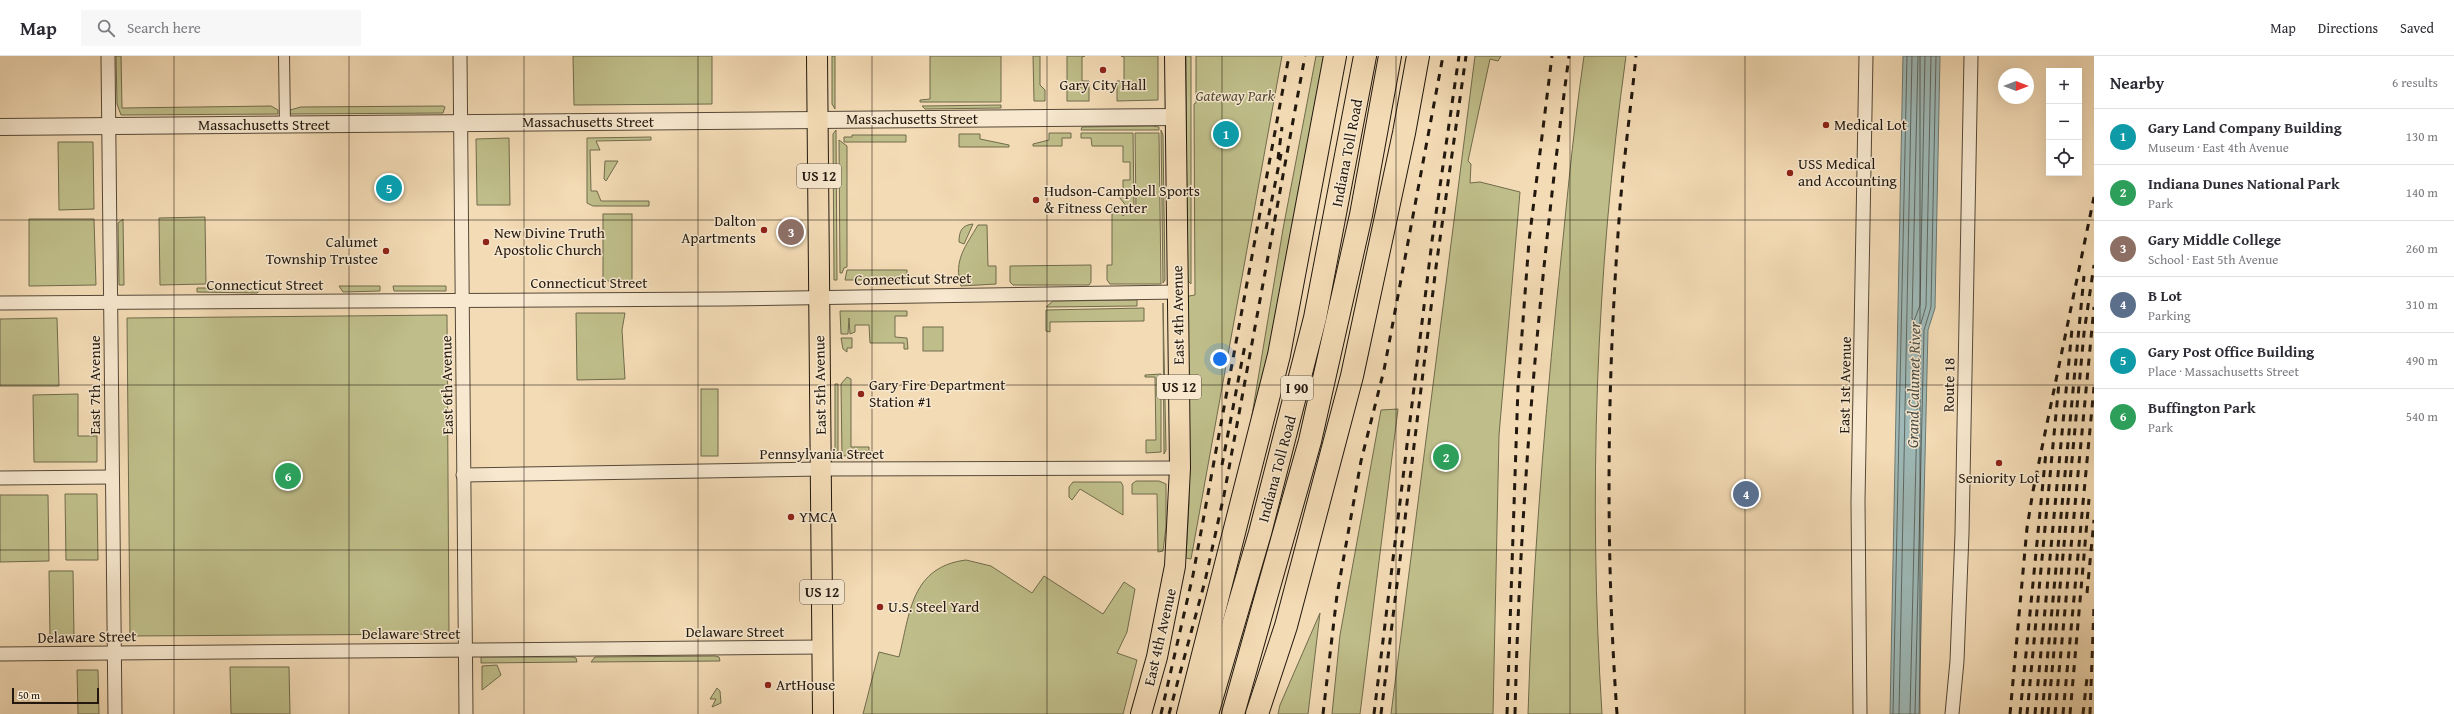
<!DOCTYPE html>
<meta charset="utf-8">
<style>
:root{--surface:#fff;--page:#f7f7f7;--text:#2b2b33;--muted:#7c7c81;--line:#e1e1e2;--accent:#8f2418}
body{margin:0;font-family:"Gentium Book Plus",serif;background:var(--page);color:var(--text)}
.controls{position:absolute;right:12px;top:12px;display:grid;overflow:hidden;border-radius:0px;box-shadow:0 4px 16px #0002}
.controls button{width:36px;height:36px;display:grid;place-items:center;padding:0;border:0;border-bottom:1px solid var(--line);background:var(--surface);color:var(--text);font:20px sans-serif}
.compass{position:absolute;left:1998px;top:12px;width:36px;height:36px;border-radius:50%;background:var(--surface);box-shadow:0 4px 16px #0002;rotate:90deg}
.scale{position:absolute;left:12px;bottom:10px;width:87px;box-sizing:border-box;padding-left:4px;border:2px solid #22180e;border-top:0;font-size:11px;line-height:14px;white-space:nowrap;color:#22180e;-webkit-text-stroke:3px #f7e8cf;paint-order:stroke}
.you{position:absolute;left:1220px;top:303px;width:14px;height:14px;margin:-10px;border:3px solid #fff;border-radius:50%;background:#1a73e8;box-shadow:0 0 0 6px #1a73e833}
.badge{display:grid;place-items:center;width:26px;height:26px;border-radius:50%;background:var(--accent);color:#fff;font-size:13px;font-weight:700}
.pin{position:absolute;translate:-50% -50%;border:2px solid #fff;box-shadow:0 1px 4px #0006}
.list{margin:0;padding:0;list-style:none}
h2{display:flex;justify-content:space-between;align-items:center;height:52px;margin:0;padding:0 16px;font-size:17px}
h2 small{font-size:13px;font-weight:400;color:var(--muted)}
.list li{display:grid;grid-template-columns:26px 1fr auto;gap:12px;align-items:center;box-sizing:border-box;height:56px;padding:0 16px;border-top:1px solid var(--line)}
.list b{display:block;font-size:15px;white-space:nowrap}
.list p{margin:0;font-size:13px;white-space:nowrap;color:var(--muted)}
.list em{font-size:13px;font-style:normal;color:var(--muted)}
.icon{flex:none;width:22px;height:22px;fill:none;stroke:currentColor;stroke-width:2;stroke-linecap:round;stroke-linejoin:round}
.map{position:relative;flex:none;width:2094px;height:658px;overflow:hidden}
header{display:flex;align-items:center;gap:24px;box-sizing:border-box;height:56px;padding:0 20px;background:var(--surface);border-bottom:1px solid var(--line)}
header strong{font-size:19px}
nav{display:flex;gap:22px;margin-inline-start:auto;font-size:14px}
.search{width:280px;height:36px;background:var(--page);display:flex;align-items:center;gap:10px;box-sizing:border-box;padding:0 14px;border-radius:0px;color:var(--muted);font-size:15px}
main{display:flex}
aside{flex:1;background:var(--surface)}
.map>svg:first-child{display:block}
.green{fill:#bfbe8a;stroke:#706b4c}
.water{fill:#9eb9b7;stroke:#6c7973}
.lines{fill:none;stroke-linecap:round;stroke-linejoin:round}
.shore{stroke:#606862;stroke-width:1}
.pedestrian-casing{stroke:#564938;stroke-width:12}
.minor-casing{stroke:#564938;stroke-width:15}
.tertiary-casing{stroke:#564938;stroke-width:18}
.primary-casing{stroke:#22180e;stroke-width:22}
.motorway-casing{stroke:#22180e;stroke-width:24}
.pedestrian{stroke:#f7e8cf;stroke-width:10}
.minor{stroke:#f7e8cf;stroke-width:13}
.tertiary{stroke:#f7e8cf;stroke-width:16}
.primary{stroke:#f3dbb5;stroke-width:20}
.motorway{stroke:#f3dbb5;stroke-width:22}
.rail{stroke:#22180e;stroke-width:3;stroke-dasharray:7 7;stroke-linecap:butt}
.grid{fill:none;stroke:#22180e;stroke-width:1;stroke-opacity:0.55}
.poi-dot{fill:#8f2418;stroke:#f7e8cf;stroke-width:1.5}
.labels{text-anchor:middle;stroke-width:3;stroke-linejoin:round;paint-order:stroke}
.shield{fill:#f7e8cf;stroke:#625648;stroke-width:1}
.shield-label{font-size:14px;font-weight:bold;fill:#22180e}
.poi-label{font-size:15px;fill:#22180e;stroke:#f7e8cf;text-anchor:start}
.park-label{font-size:15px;font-style:italic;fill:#514a33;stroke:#f7e8cf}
.street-label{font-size:15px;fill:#22180e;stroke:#f7e8cf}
.water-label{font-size:16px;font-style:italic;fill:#4d5049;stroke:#f7e8cf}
</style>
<header>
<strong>Map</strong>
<div class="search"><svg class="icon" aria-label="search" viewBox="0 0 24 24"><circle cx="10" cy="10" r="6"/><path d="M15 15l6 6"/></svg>Search here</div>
<nav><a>Map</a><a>Directions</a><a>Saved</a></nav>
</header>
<main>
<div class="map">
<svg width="2094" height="658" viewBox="0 0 2094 658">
<rect width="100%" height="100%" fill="#f3dbb5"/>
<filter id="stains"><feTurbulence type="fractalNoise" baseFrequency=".005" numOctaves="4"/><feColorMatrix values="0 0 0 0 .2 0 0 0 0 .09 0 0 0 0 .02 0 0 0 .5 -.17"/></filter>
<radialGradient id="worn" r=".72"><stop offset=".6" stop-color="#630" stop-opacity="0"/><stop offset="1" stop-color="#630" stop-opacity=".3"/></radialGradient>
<!-- green -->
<g class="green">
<path d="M 116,0 L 121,0 L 122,52 L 271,50 L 278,54 L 278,58 L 121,59 L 117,48 Z"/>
<path d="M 573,0 L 712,0 L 712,48 L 574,49 Z"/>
<path d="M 832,0 L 835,0 L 835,53 L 832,48 Z"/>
<path d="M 930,0 L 1001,0 L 1001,46 L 920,46 L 920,44 L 930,43 Z"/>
<path d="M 1033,0 L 1040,0 L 1040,29 L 1045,34 L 1045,45 L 1034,45 Z"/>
<path d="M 1067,0 L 1085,0 L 1082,1 L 1082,25 L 1089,25 L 1089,27 L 1067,28 Z"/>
<path d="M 1121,0 L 1158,0 L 1158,44 L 1117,45 L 1117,25 L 1124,25 L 1124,1 Z"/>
<path d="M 1186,0 L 1191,0 L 1191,228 L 1187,224 Z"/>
<path d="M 1196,0 L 1282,0 L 1191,503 L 1186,502 L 1189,447 L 1187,243 L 1189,240 L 1195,239 L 1194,48 L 1196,47 Z"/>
<path d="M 1316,0 L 1330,0 L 1315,81 L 1243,413 L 1283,173 Z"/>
<path d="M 1475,0 L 1501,0 L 1498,5 L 1490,3 L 1468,105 L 1471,108 L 1470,127 L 1480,126 L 1520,136 L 1499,379 L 1493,658 L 1391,658 Z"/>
<path d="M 1584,0 L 1626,0 C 1596,217 1588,439 1602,658 L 1528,658 C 1532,522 1543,386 1556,251 C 1565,167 1572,83 1584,0 Z"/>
<rect x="1067" y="31" width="22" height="14"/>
<path d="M 1001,49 L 1001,52 L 925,53 L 922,50 Z"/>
<path d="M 301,51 L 443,50 L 445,51 L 443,57 L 290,58 L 290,54 Z"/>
<path d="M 1152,70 L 1159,71 L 1159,74 L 1081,74 L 1082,71 Z"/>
<path d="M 836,74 L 837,224 L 834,224 L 833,78 Z"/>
<path d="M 1161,74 L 1163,79 L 1165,224 L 1163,227 Z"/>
<path d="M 1049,77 L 1071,77 L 1071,82 L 1062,82 L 1062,90 L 1033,90 L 1033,88 L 1049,84 Z"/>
<path d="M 1081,77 L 1133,77 L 1134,152 L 1128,152 L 1119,141 L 1123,141 L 1123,124 L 1130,124 L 1130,106 L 1123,106 L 1123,90 L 1092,90 L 1091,82 L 1081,82 Z"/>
<path d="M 1135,77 L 1159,77 L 1161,228 L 1110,228 L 1107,224 L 1107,209 L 1112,209 L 1112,148 L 1123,160 L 1128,155 L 1136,155 Z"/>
<path d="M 959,78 L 980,78 L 980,83 L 1009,89 L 1009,91 L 959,91 Z"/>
<path d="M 852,79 L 906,79 L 906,86 L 844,86 L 844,81 L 852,81 Z"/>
<path d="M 651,81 L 651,84 L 596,85 L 600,94 L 590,94 L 591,135 L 597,135 L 601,145 L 649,145 L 649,150 L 593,150 L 587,147 L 587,82 Z"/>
<path d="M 509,82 L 510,149 L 477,149 L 476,83 Z"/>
<path d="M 839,84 L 847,90 L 847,211 L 844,212 L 842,217 L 840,217 Z"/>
<path d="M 58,86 L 93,86 L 94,153 L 59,154 Z"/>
<path d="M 605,105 L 618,105 L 606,125 L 604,123 Z"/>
<rect x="603" y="158" width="29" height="67"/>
<path d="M 205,161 L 206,228 L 160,229 L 159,162 Z"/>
<path d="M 29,163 L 94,163 L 96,229 L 29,230 Z"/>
<path d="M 123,163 L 124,229 L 119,229 L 118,167 Z"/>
<path d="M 973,168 L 964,188 L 959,186 C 959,175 962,169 973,168 Z"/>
<path d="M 978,169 L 987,169 L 988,210 L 996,210 L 996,228 L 961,230 C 953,204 966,190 978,169 Z"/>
<path d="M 1091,209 L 1091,226 L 1089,229 L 1013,229 L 1010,226 L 1010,210 Z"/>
<path d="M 847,214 L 907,214 L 907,224 L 845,224 Z"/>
<path d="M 339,230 L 380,230 L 380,235 L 343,236 Z"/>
<path d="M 393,230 L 446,230 L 446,235 L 394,235 Z"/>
<path d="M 197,232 L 261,232 L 261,234 L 257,237 L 197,236 Z"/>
<path d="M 1137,244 L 1137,250 L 1046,251 L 1053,245 Z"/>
<path d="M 1163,247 L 1166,394 L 1164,398 Z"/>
<path d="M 1144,252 L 1144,265 L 1050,266 L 1050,276 L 1046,275 L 1046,254 Z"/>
<path d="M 840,255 L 907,255 L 907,260 L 895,260 L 895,281 L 907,282 L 908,293 L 904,293 L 904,287 L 870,287 L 869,269 L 855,269 L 855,276 L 850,278 L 849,262 L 848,278 L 841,278 Z"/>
<path d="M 576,257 L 625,257 L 622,274 L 625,323 L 577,324 Z"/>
<path d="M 447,259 L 449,578 L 130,580 L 127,262 Z"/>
<path d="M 57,262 L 59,330 L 0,330 L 0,263 Z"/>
<rect x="923" y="271" width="20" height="24"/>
<path d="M 841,282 L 852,282 L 852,292 L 847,292 L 847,296 L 843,293 Z"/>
<path d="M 1161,318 L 1161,396 L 1146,397 L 1146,384 L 1156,384 L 1155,321 L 1145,321 L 1145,319 Z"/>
<path d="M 847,321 L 851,323 L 851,391 L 869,391 L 869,399 L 842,400 L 841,328 Z"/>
<path d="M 835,328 L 838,328 L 838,402 L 835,397 Z"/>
<rect x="701" y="333" width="17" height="67"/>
<path d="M 78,338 L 78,380 L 97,380 L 97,406 L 34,406 L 33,339 Z"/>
<path d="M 1398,353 L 1360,658 L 1332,658 L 1340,579 L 1381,354 Z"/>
<path d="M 1136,425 L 1159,425 L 1166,428 L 1166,471 L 1163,495 L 1158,496 L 1157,438 L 1132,438 L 1132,428 Z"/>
<path d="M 1073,426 L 1121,426 L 1123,430 L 1123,459 L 1080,433 L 1072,444 L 1069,441 L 1069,431 Z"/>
<path d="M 97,438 L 98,504 L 66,504 L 65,438 Z"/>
<path d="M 0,439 L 48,439 L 49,505 L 0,506 Z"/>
<path d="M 966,504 L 991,510 L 1032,537 L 1044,520 L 1103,558 L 1124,526 L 1135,533 L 1127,576 L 1117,597 L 1137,604 L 1123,658 L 863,658 L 879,596 L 899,601 C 910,557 911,511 966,504 Z"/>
<path d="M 49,515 L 73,515 L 74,581 L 50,581 Z"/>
<path d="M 1320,557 L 1308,658 L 1278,658 L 1280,649 Z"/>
<path d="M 715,600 L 719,601 L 720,605 L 591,606 L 595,601 Z"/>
<path d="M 481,601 L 572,601 L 576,602 L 577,606 L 481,607 Z"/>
<path d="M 497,609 L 501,619 L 482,634 L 482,610 Z"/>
<path d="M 230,611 L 289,611 L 290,658 L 231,658 Z"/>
<path d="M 77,614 L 98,614 L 99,658 L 78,658 Z"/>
<path d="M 717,632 L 720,635 L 721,647 L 712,651 L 716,643 L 710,643 Z"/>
</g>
<!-- water -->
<path class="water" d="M 1903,0 L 1940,0 L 1935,252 L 1928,274 L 1919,658 L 1890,658 Z"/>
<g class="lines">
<!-- shore -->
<g class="shore">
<path d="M 1918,0 L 1912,263 L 1914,265 L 1920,249 L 1925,0"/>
<path d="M 1893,658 L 1907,0"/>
<path d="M 1899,658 L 1912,0"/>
<path d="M 1910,658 L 1919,274 L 1926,250 L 1931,0"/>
<path d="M 1915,658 L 1924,274 L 1931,251 L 1936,0"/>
</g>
<defs>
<path id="pedestrian" d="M 284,0 L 285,69"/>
<g id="minor">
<path d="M 108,0 L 115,658"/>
<path d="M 460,0 L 466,658"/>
<path d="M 0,247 L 725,243 L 1178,236"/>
<path d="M 463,419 L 821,413 L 1180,412"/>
<path d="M 0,422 L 112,421"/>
<path d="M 0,598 L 822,591"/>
<path d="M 1860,658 L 1858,445 L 1866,0"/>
<path d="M 1952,658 L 1957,605 L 1962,477 L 1971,0"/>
</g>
<path id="tertiary" d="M 0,71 L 1176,61"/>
<g id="primary">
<path d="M 817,0 L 823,658"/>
<path d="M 1141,658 L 1157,601 L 1175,510 L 1180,412 L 1175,0"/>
</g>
<g id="motorway">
<path d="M 1188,658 L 1279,299 L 1335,0"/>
<path d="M 1207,658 L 1260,477 L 1315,262 L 1365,0"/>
<path d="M 1233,658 L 1310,385 L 1361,159 L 1390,0"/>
<path d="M 1257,658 L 1286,570 L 1352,320 L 1404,77 L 1418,0"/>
</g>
</defs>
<!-- pedestrian casing -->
<use href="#pedestrian" class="pedestrian-casing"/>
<!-- minor casing -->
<use href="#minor" class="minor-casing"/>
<!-- tertiary casing -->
<use href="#tertiary" class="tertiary-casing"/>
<!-- primary casing -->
<use href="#primary" class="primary-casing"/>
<!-- motorway casing -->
<use href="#motorway" class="motorway-casing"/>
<!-- pedestrian -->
<use href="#pedestrian" class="pedestrian"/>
<!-- minor -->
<use href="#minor" class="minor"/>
<!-- tertiary -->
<use href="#tertiary" class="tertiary"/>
<!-- primary -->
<use href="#primary" class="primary"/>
<!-- motorway -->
<use href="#motorway" class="motorway"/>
<!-- rail -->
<g class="rail">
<path d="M 1278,103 L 1282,71"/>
<path d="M 1266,173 L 1281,98"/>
<path d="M 1222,409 L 1245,289"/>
<path d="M 2087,537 L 2094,464"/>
<path d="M 1161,658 L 1193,519 L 1289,0"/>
<path d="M 1169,658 L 1205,525 L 1224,439 L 1305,0"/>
<path d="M 1323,658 L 1337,539 L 1361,405 L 1384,314 L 1443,0"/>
<path d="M 1374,658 L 1432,185 L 1459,0"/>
<path d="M 1381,658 L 1436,211 L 1466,0"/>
<path d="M 1507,658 L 1518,331 L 1529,185 L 1552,0"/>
<path d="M 1515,658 C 1520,438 1540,218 1569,0"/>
<path d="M 1617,658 C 1605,489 1607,320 1620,151 C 1624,101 1631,50 1636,0"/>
<path d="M 2010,658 L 2027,472 L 2033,435 L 2094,141"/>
<path d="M 2020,658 L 2046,396"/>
<path d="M 2027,658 L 2059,327"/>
<path d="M 2035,658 L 2072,273"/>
<path d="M 2042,658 L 2084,220"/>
<path d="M 2048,658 L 2084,277 L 2094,209"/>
<path d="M 2055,658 L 2094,251"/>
<path d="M 2063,658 L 2094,331"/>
<path d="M 2070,658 L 2089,443"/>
<path d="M 2083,658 L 2087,622"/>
<path d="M 2090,658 L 2094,550"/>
</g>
</g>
<!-- grid -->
<path class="grid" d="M 174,0 L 174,658M 349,0 L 349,658M 524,0 L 524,658M 698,0 L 698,658M 872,0 L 872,658M 1047,0 L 1047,658M 1222,0 L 1222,658M 1396,0 L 1396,658M 1570,0 L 1570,658M 1745,0 L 1745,658M 1920,0 L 1920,658M 0,164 L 2094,164M 0,329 L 2094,329M 0,494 L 2094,494"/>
<!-- markers -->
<g class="poi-dot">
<circle cx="1103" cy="14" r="4"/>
<circle cx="1826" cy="69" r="4"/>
<circle cx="1790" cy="117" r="4"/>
<circle cx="1036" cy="144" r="4"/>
<circle cx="764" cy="174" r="4"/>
<circle cx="486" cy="186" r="4"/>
<circle cx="386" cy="195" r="4"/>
<circle cx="861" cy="338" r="4"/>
<circle cx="1999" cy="407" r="4"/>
<circle cx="791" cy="461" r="4"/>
<circle cx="880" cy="551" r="4"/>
<circle cx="768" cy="629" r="4"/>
</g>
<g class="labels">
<!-- shield labels -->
<g class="shield">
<rect x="797" y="108" width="44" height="24" rx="3"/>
<rect x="1157" y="319" width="44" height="24" rx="3"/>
<rect x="1281" y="320" width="32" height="24" rx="3"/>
<rect x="800" y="524" width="44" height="24" rx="3"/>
</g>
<g class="shield-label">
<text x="819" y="125">US 12</text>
<text x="1179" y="336">US 12</text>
<text x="1297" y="337">I 90</text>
<text x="822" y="541">US 12</text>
</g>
<!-- poi labels -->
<g class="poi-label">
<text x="1103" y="34" text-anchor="middle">Gary City Hall</text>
<text x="1834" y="74">Medical Lot</text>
<text x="1798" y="113">USS Medical<tspan x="1798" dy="17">and Accounting</tspan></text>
<text x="1044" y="140">Hudson-Campbell Sports<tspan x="1044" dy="17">&amp; Fitness Center</tspan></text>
<text x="756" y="170" text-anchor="end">Dalton<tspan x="756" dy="17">Apartments</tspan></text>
<text x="494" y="182">New Divine Truth<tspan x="494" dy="17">Apostolic Church</tspan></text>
<text x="378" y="191" text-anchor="end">Calumet<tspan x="378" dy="17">Township Trustee</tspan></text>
<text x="869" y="334">Gary Fire Department<tspan x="869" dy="17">Station #1</tspan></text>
<text x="1999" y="427" text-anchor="middle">Seniority Lot</text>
<text x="799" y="466">YMCA</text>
<text x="888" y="556">U.S. Steel Yard</text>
<text x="776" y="634">ArtHouse</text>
</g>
<!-- park labels -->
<g class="park-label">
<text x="1235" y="45">Gateway Park</text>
</g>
<!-- street labels -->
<g class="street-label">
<text x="912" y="68">Massachusetts Street</text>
<text x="588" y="71">Massachusetts Street</text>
<text x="264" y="74">Massachusetts Street</text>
<text transform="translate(1347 97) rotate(-79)" y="5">Indiana Toll Road</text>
<text transform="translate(913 223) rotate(-1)" y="5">Connecticut Street</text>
<text x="589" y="232">Connecticut Street</text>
<text x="265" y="234">Connecticut Street</text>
<text transform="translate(1178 259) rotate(-91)" y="5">East 4th Avenue</text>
<text transform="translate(95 329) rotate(-90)" y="5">East 7th Avenue</text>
<text transform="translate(447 329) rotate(-91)" y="5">East 6th Avenue</text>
<text transform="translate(820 329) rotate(-91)" y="5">East 5th Avenue</text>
<text transform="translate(1845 329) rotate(-89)" y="5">East 1st Avenue</text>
<text transform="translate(1949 329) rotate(-89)" y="5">Route 18</text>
<text x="822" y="403">Pennsylvania Street</text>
<text transform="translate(1277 413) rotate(-75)" y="5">Indiana Toll Road</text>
<text x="735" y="581">Delaware Street</text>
<text x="411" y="583">Delaware Street</text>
<text transform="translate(87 581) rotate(-1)" y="5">Delaware Street</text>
<text transform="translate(1160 581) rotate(-77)" y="5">East 4th Avenue</text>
</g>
<!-- water labels -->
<g class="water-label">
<text transform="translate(1913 329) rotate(-89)" y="6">Grand Calumet River</text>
</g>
</g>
<rect width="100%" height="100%" filter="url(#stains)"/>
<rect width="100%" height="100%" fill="url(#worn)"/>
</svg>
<div class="controls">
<button>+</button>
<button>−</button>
<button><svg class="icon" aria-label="locate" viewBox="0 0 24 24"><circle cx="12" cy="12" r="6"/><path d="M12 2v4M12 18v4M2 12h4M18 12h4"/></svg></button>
</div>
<svg class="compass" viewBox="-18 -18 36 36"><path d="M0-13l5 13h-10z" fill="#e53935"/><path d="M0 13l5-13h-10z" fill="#7c7c81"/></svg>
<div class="scale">50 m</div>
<div class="you"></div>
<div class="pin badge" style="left:1226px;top:78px;background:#0f9aa8">1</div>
<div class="pin badge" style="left:1446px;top:401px;background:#2e9e5b">2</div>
<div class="pin badge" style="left:791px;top:176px;background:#8d6e63">3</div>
<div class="pin badge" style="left:1746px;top:438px;background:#5c6f8a">4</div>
<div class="pin badge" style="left:389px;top:132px;background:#0f9aa8">5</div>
<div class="pin badge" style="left:288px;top:420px;background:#2e9e5b">6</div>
</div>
<aside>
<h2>Nearby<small>6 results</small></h2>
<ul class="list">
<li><span class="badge" style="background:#0f9aa8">1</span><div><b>Gary Land Company Building</b><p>Museum · East 4th Avenue</p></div><em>130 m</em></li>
<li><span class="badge" style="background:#2e9e5b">2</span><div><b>Indiana Dunes National Park</b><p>Park</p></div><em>140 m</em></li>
<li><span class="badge" style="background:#8d6e63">3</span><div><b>Gary Middle College</b><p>School · East 5th Avenue</p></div><em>260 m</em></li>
<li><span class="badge" style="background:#5c6f8a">4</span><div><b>B Lot</b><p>Parking</p></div><em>310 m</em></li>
<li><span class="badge" style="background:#0f9aa8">5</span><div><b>Gary Post Office Building</b><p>Place · Massachusetts Street</p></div><em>490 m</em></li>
<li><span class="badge" style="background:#2e9e5b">6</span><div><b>Buffington Park</b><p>Park</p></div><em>540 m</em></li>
</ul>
</aside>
</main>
